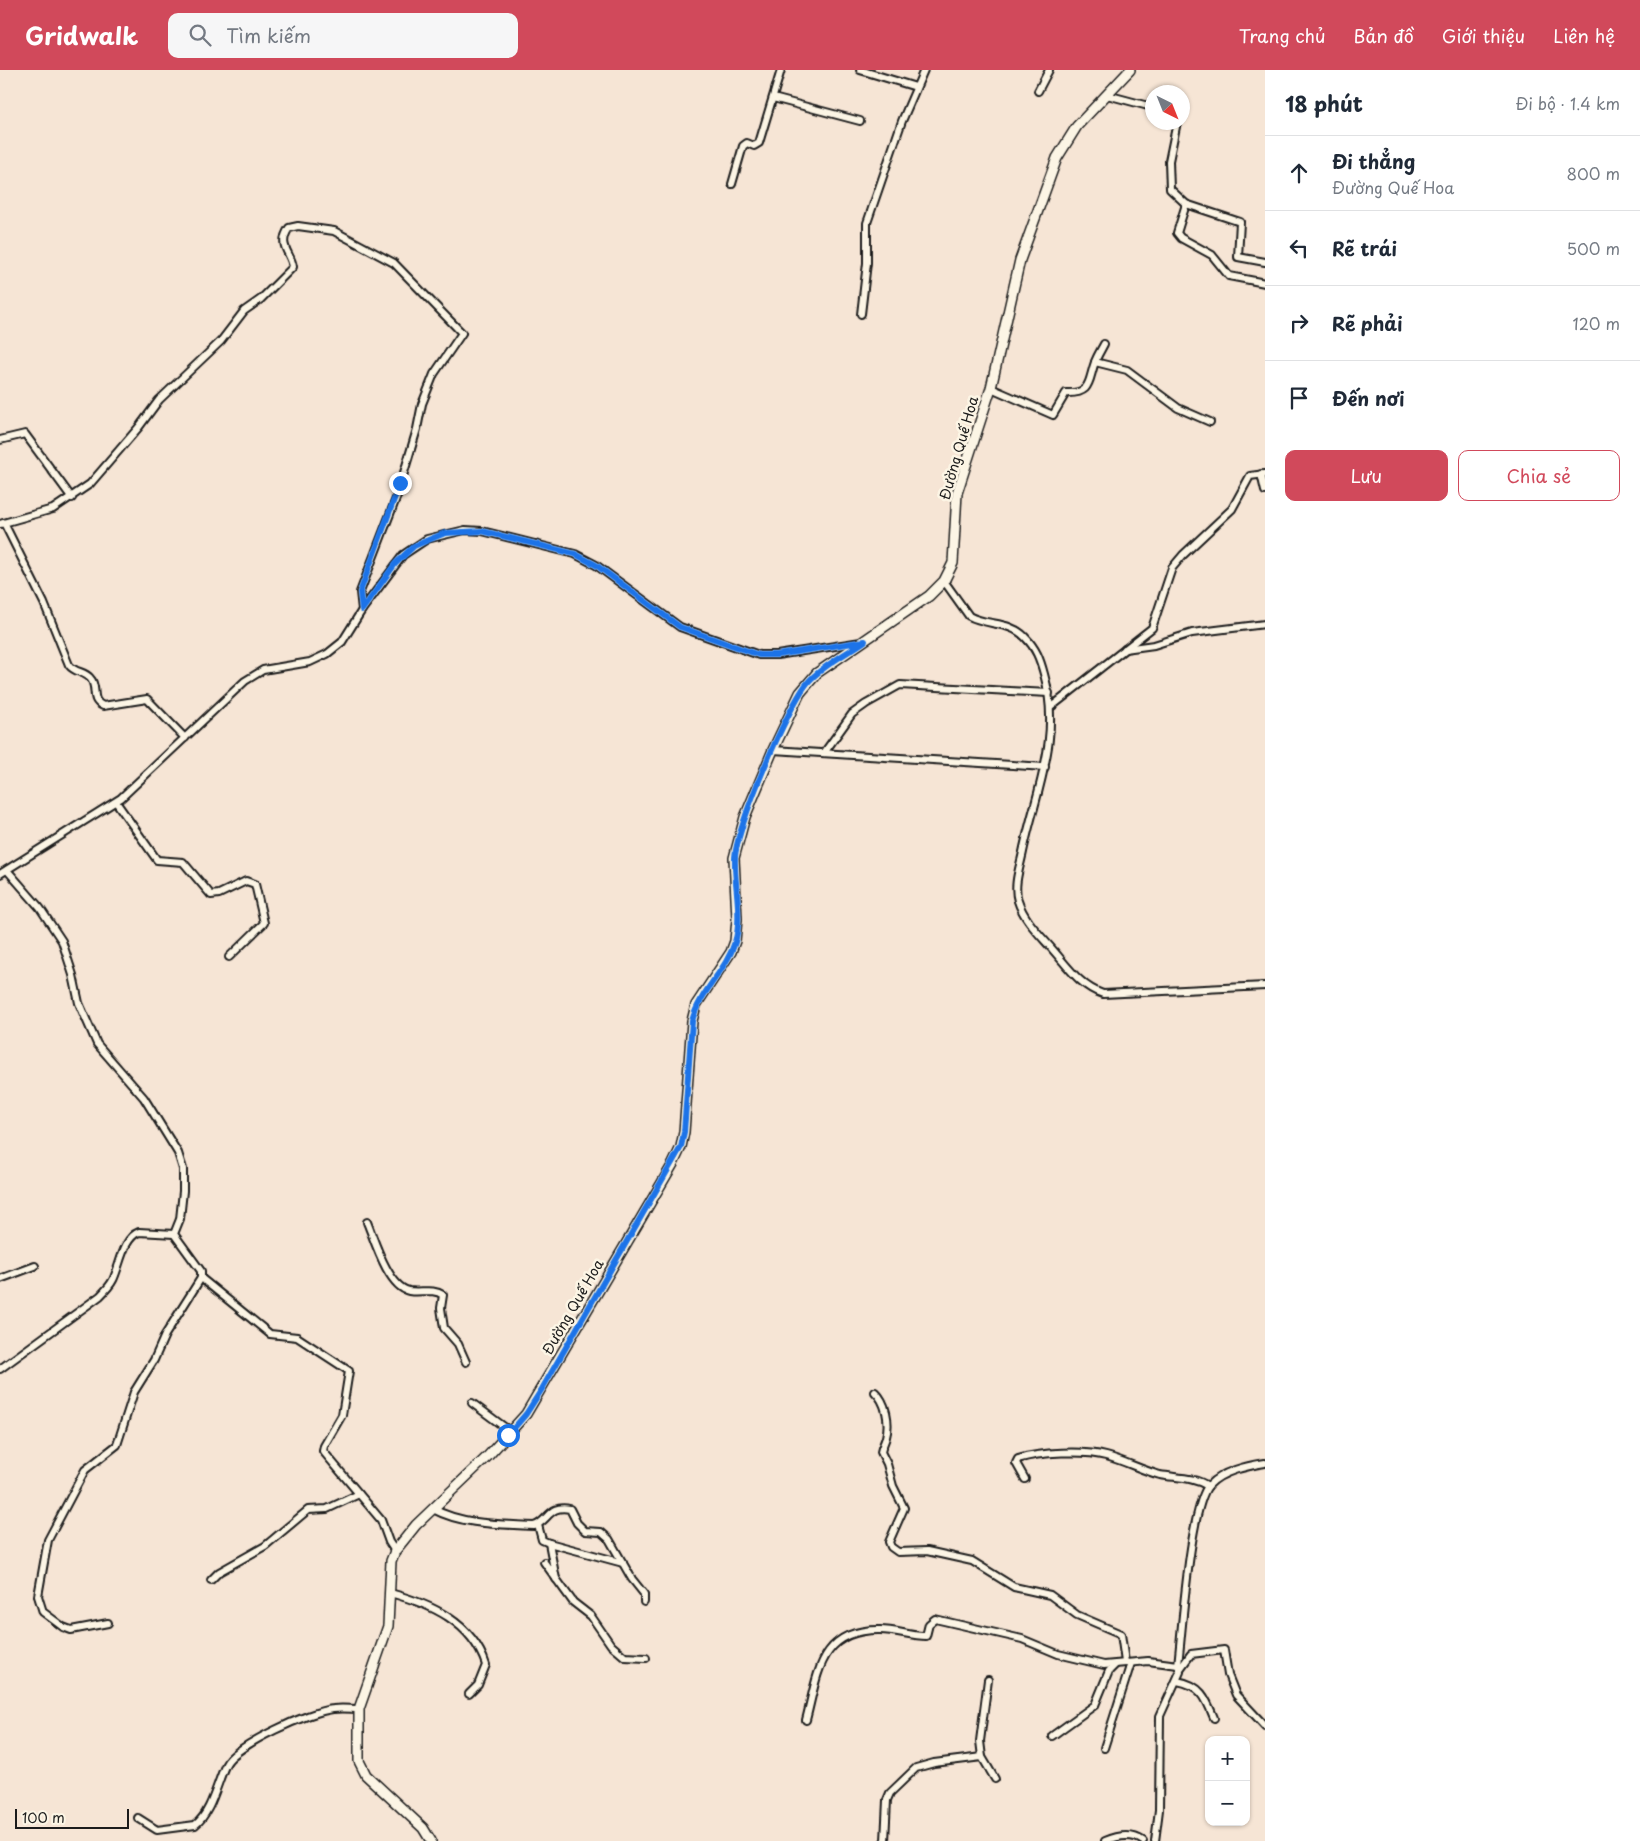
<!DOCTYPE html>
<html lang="vi">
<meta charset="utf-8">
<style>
:root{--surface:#fff;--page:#f6f6f7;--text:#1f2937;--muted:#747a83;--line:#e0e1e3;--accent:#d1495b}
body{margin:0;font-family:"Playpen Sans",sans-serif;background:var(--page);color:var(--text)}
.controls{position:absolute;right:15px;bottom:15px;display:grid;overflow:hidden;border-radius:10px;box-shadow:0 1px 4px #0004}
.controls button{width:45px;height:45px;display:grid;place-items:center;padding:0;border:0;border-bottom:1px solid var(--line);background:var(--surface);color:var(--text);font:25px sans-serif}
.compass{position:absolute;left:1145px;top:15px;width:45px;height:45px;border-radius:50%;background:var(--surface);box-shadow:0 1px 4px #0004;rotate:137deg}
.scale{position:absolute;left:15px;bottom:12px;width:114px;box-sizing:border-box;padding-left:5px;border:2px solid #1c1c1c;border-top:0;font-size:14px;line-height:18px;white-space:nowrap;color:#1c1c1c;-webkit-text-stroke:4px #fcf5e5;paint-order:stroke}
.stop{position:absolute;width:15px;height:15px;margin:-11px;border:4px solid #1a73e8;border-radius:50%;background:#fff}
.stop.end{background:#1a73e8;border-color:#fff;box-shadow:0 1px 5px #0008}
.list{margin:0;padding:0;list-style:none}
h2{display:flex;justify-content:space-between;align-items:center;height:65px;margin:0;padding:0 20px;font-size:21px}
h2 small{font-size:16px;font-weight:400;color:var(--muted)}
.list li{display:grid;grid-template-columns:32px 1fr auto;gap:15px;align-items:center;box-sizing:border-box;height:75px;padding:0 20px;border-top:1px solid var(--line)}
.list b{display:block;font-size:19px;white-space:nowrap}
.list p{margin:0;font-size:16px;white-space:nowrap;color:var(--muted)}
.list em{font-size:16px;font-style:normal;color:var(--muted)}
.actions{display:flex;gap:10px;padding:15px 20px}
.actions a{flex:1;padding:11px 0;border:1px solid var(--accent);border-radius:10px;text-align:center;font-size:18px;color:var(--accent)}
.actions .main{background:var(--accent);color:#fff}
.icon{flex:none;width:28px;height:28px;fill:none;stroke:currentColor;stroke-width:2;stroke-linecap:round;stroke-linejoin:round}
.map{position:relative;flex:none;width:1265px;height:1771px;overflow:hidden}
header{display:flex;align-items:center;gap:30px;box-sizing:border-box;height:70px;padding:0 25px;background:var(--accent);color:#fff}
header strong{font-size:24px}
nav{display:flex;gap:28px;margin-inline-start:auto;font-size:18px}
.search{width:350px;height:45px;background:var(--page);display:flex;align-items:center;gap:12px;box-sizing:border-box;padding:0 18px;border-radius:10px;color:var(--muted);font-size:19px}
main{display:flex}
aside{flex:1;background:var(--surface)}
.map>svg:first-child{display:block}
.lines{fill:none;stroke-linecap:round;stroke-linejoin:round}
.street-casing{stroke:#1c1c1c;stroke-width:10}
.secondary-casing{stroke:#1c1c1c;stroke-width:12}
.street{stroke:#fcf5e5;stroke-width:6}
.secondary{stroke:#fcf5e5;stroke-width:9}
.route{stroke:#1a73e8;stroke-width:6}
.labels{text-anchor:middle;stroke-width:5;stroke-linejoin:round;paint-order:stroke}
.street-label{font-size:14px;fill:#1c1c1c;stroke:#fcf5e5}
</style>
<header>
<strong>Gridwalk</strong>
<div class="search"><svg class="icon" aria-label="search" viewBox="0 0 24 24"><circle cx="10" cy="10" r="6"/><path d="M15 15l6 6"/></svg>Tìm kiếm</div>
<nav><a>Trang chủ</a><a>Bản đồ</a><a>Giới thiệu</a><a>Liên hệ</a></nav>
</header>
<main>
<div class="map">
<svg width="1265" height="1771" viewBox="0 0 1265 1771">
<rect width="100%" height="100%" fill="#f6e5d5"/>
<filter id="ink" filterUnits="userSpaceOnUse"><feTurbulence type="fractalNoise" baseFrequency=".02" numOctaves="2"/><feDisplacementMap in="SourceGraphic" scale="10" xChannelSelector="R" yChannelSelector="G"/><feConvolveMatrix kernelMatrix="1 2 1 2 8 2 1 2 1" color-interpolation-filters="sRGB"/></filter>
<g filter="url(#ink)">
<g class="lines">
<defs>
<g id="street">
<path d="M 860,0 L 916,17"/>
<path d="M 1038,21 L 1049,0"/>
<path d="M 1107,25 L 1152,37"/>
<path d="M 773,28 L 860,51"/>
<path d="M 1177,52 L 1169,91 L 1170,119 L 1186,134 L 1240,152 L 1238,187 L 1265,192"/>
<path d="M 732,114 L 743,76 L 747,73 L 754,76 L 759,73 L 781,0"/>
<path d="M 1186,134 L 1177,163 L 1181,168 L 1212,185 L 1229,206 L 1265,213"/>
<path d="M 861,244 L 867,193 L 867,153 L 902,51 L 924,0"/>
<path d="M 1095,292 L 1127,300 L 1178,338 L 1210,352"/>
<path d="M 991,318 L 1053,345 L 1066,323 C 1092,324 1088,311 1095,292 C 1097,286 1101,280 1104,274"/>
<path d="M 0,370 L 25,364 L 72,428"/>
<path d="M 1261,404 L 1265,421"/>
<path d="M 4,453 L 44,533 L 69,595 C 75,603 84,601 90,608 C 99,617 89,630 103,636 L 147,629 L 185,668"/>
<path d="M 0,454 L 53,439 L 90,414 L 139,357 L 159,330 L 221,271 L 244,241 L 261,229 L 293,197 C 291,182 277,176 289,158 L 298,156 L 334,161 L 394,193 L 462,263 L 434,304 L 422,334 L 417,359 L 397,426 L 360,522 L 362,540"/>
<path d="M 944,511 L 969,546 C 987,556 1010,551 1025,567 C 1036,578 1040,589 1044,604 C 1062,667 1036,720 1023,782 C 1020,797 1013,815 1018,831 C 1024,850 1040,865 1053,880 C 1068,897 1081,917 1103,924 L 1265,916"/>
<path d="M 1125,579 L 1154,575 L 1192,563 L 1265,554"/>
<path d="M 1051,637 L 1152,558 L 1172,498 L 1183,485 L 1232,439 L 1250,406 L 1265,404"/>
<path d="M 773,680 L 1045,697"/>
<path d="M 824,683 L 852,644 L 866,634 L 900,615 L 1049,623"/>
<path d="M 116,732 L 157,790 L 183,792 L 211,825 L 219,824 L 246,811 L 255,814 L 264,853 L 229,887"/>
<path d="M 7,800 L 40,838 L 62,871 L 73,905 L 79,933 L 97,974 L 144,1028 L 178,1083 L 183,1099 L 183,1121 L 180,1149 L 174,1164 L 201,1201 L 201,1208 L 165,1265 L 154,1290 L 134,1322 L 117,1375 L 85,1400 L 48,1470 L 38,1526 L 43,1542 L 63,1557 L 71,1560 L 108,1553"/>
<path d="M 0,804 L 121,728 L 245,611 L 263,600 L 310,592 L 327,584 L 342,572 L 362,540 L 403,485 L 427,469 L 465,460 L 482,461 L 575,484 L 596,495 L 680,557 L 759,585 L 777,585 L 861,572"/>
<path d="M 367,1152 C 374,1169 388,1217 409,1221 C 421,1223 433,1218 443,1225 L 441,1238 L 444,1258 L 458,1274 L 466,1292"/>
<path d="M 201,1208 L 270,1264 L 297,1267 L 349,1301 L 342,1345 L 324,1376 L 323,1381 L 381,1450 L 389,1472 L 395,1481"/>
<path d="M 0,1209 L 35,1196"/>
<path d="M 0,1299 L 100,1226 C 105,1221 110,1216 113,1210 C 120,1196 123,1168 139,1162 L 174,1164"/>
<path d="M 875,1322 C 886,1332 890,1352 886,1367 C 885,1372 882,1376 881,1382 L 887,1394 L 893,1416 L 904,1438 L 889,1472 L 891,1477 L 898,1482 L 927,1481 L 972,1491 L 1014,1517 L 1050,1525 L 1077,1545 L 1121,1564 L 1125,1592"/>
<path d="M 472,1333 L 511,1362"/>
<path d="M 1025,1409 L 1016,1393 L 1018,1389 C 1040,1382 1084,1380 1106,1386 C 1125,1391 1141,1400 1160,1405 C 1177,1408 1194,1407 1208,1416"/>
<path d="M 433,1439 C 463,1455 500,1454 534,1456 C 548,1452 549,1434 570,1439 L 577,1453 L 585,1461 L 601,1462 L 609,1469 L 632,1509 L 644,1524 L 644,1532"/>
<path d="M 538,1455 L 542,1470 L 549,1473 L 623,1493"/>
<path d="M 549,1473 L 556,1509"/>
<path d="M 544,1492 L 573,1532 L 591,1546 L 611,1575 L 625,1587 L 646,1588"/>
<path d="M 211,1510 L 219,1502 L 265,1476 L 308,1440 L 327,1439 L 359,1424"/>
<path d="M 390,1523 C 431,1534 472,1552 486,1595 L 478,1615 L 469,1624"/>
<path d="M 1180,1599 L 1191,1584 L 1224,1580 L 1228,1605 L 1236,1625 L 1265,1656"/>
<path d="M 988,1610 L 980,1671 L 982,1687 L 995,1709"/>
<path d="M 1177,1611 C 1201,1615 1206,1628 1214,1648"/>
<path d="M 806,1650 C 818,1605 819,1559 880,1560 C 896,1560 911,1566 926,1566 L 929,1554 L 935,1549 L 1022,1569 L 1058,1584 L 1104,1595 L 1148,1591 L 1178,1595"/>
<path d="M 1052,1666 L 1095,1635 L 1109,1601 L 1115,1595"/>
<path d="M 1104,1678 L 1131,1593"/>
<path d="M 138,1748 L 157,1760 L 195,1755 C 212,1742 217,1712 226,1694 C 236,1675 310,1641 333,1639 C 341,1638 351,1639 359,1639"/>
<path d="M 885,1771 L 887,1730 L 890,1723 L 916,1698 L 934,1693 L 982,1687"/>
<path d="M 1105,1771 C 1117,1766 1132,1763 1143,1771"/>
<path d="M 1155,1771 L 1159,1740 L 1160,1646 L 1180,1602 L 1178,1595 C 1182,1562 1190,1436 1209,1415 C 1222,1401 1247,1396 1265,1393"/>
</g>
<path id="secondary" d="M 431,1771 L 423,1758 L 366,1705 L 359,1691 L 359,1639 L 388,1556 L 391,1491 L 395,1481 L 416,1455 L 488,1386 L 526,1344 L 673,1094 L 681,1077 L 684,1062 L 692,951 L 696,935 L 731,882 L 735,871 L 737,849 L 734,788 L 745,747 L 773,680 L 800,623 L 817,603 L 929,526 L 944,511 L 953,493 L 957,423 L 991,318 L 1020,190 L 1057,88 L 1077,56 L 1130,0"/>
</defs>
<!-- street casing -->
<use href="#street" class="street-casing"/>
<!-- secondary casing -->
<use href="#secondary" class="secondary-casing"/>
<!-- street -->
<use href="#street" class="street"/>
<!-- secondary -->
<use href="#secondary" class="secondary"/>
</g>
</g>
<g class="lines" filter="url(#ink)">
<!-- route -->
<path class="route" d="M 400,413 L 360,522 L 362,540 L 395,494 L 414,476 L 445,463 L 482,461 L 575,484 L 596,495 L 680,557 L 759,585 L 777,585 L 865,571 C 846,584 824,595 809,611 C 789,633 735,759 735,789 C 734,815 743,846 735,872 C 726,901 700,921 692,951 L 684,1062 L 681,1077 L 542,1319 L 526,1344 L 508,1365"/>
</g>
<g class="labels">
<!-- street labels -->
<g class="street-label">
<text transform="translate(959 378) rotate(-74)" y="5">Đường Quế Hoa</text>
<text transform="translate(573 1237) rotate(-60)" y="5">Đường Quế Hoa</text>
</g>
</g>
</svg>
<div class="controls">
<button>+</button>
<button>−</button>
</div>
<svg class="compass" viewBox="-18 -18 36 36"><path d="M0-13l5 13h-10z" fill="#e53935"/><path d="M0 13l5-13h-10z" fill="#747a83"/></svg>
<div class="scale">100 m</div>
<div class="stop" style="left:508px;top:1365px"></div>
<div class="stop end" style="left:400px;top:413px"></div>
</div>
<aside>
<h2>18 phút<small>Đi bộ · 1.4 km</small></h2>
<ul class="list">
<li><svg class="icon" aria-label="ahead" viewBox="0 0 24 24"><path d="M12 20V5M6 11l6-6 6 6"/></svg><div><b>Đi thẳng</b><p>Đường Quế Hoa</p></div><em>800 m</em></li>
<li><svg class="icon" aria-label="left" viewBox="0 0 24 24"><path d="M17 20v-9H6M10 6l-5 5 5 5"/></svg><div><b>Rẽ trái</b></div><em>500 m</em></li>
<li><svg class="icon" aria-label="right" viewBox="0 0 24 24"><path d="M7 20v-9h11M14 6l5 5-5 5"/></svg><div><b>Rẽ phải</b></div><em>120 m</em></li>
<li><svg class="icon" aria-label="arrive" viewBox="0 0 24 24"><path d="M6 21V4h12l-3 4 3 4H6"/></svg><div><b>Đến nơi</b></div></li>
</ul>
<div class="actions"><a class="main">Lưu</a><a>Chia sẻ</a></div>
</aside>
</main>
